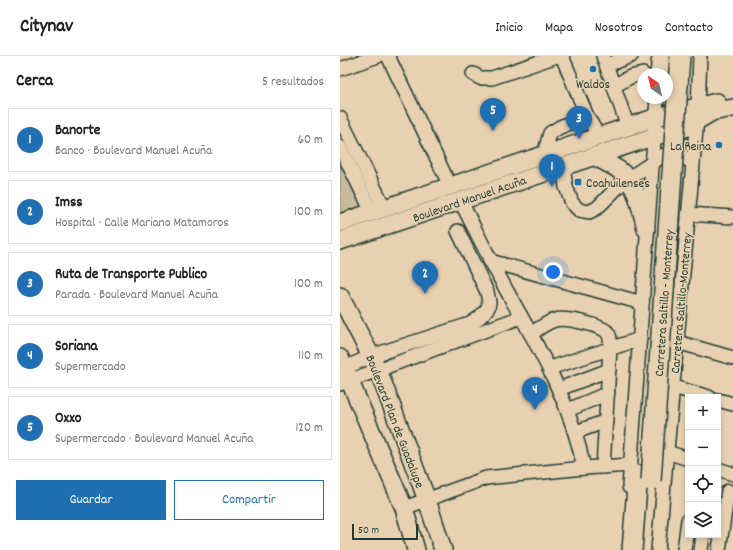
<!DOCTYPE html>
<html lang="es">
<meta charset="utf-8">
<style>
:root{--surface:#fff;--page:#f6f6f6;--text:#222;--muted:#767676;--line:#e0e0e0;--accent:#1f6fb2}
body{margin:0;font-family:Dekko,sans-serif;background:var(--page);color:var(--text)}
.controls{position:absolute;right:12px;bottom:12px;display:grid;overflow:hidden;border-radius:0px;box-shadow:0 2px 6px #0003}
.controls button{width:36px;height:36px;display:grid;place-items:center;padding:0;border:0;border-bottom:1px solid var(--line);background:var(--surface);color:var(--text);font:20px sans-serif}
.compass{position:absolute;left:297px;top:12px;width:36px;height:36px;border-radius:50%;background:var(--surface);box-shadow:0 2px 6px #0003;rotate:325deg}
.scale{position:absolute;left:12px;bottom:10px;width:66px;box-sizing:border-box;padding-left:4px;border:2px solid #1f3d34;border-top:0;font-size:11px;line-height:14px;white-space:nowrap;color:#1f3d34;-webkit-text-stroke:3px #e8d1b1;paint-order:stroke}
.you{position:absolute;left:213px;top:216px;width:14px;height:14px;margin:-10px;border:3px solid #fff;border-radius:50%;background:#1a73e8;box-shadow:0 0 0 6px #1a73e833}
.badge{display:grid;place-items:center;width:26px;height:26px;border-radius:50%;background:var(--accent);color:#fff;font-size:13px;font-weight:700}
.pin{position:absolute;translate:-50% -33px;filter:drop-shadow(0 1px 2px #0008)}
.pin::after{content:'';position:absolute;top:21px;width:14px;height:12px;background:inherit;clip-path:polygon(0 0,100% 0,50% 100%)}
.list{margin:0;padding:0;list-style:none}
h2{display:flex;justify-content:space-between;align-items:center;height:52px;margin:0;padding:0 16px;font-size:17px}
h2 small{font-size:13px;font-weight:400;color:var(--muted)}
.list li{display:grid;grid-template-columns:26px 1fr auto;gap:12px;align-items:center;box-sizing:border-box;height:64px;margin:0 8px 8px;padding:0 8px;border:1px solid var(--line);border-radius:0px}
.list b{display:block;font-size:15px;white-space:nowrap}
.list p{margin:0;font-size:13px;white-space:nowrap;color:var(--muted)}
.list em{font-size:13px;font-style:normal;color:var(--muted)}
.actions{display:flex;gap:8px;padding:12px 16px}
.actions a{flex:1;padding:9px 0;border:1px solid var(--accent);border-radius:0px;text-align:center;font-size:14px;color:var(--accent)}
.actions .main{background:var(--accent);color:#fff}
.icon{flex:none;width:22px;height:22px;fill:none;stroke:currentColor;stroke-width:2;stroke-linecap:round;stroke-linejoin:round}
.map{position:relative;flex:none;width:393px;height:494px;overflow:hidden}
header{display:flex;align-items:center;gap:24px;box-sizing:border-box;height:56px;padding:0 20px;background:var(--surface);border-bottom:1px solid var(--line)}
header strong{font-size:19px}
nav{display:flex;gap:22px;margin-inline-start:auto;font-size:14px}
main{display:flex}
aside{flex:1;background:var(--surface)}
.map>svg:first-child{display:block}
.green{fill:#c7b99c;stroke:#737b68}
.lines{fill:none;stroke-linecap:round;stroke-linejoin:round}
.minor-casing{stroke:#1f3d34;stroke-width:16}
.major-casing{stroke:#1f3d34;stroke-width:20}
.highway-casing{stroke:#1f3d34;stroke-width:22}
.minor{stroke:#e8d1b1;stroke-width:13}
.major{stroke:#e8d1b1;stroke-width:17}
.highway{stroke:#e8d1b1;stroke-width:19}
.highway-bridge-casing{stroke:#1f3d34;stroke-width:22;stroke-linecap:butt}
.highway-bridge{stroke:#e8d1b1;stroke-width:19}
.poi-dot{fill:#1f6fb2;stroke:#e8d1b1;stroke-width:1.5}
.labels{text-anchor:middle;stroke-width:3;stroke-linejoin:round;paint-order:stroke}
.poi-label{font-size:13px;fill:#1f3d34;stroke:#e8d1b1}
.street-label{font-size:13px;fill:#1f3d34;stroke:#e8d1b1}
</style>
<header>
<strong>Citynav</strong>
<nav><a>Inicio</a><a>Mapa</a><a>Nosotros</a><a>Contacto</a></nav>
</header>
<main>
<aside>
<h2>Cerca<small>5 resultados</small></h2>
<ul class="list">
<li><span class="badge">1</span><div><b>Banorte</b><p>Banco · Boulevard Manuel Acuña</p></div><em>60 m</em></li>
<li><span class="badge">2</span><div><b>Imss</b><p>Hospital · Calle Mariano Matamoros</p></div><em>100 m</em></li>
<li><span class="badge">3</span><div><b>Ruta de Transporte Publico</b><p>Parada · Boulevard Manuel Acuña</p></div><em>100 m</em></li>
<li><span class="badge">4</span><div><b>Soriana</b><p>Supermercado</p></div><em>110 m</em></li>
<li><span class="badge">5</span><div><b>Oxxo</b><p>Supermercado · Boulevard Manuel Acuña</p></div><em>120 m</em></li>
</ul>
<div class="actions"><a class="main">Guardar</a><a>Compartir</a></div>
</aside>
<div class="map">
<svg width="393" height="494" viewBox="0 0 393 494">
<rect width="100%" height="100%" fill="#e8d1b1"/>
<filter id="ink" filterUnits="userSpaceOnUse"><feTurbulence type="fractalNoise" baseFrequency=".025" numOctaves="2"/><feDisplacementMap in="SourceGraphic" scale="8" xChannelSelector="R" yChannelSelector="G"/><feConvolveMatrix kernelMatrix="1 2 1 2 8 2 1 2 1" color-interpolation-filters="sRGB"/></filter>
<g filter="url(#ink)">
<!-- green -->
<path class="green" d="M 0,100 L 25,153 L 0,161 Z"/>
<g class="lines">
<defs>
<g id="minor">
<path d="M 48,0 L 110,130"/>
<path d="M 222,0 L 247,60 L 259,81"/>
<path d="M 263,0 L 288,71"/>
<path d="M 267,9 L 291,0"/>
<path d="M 0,13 L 38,0"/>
<path d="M 133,18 L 140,22 L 152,22 L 217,0"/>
<path d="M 317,18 L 319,0"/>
<path d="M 274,30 L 290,21 L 303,18"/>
<path d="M 0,62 L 45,153"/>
<path d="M 0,91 L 32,156"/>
<path d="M 204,99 L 210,77 L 220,71 L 247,60"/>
<path d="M 223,110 L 226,131 L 232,147 L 239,154 L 249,156 L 257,152 L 283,126 L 324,99 L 340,99 L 353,107"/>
<path d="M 348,158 L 393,161"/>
<path d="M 150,205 L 302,247"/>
<path d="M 191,278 C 198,273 207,266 215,264 C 225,261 262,269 268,277 C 271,281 270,287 270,292 L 263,411"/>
<path d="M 337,286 L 393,302"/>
<path d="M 5,312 L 31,300 L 130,268 L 140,261 L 148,252 L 149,246 L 147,236 L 118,175"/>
<path d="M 210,312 L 300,283"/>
<path d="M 0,328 L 181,261"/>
<path d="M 333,331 L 369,341"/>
<path d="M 219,333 L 269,314"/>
<path d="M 378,344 L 393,348"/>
<path d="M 228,354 L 268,337"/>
<path d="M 236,376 L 266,365"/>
<path d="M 327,396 L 348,403"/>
<path d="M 244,412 L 291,409"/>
<path d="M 378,413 L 393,418"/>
<path d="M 289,431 L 317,42"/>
<path d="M 64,452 L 146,422 L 244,412 C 231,347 200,294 168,237 C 151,206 136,175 120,144"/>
<path d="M 318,494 L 358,52 L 360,0"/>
<path d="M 344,494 L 348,464"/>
<path d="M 361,494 L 363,479"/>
<path d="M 379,494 L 388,435"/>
</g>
<g id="major">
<path d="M 254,100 C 262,105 272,109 279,114 C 297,127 301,153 306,173"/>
<path d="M 0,167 L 317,61 L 377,46"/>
<path d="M 0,185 L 315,80 L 343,73 L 372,56 L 393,52"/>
<path d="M 0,240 L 38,314 L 87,444 L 103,494"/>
<path d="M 0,302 L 64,452 L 76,494"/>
</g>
<g id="highway">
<path d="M 327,18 L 328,0"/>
<path d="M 292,494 L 298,419"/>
</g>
</defs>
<!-- minor casing -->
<use href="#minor" class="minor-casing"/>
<!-- major casing -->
<use href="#major" class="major-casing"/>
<!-- highway casing -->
<use href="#highway" class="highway-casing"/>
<!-- minor -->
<use href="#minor" class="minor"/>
<!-- major -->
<use href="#major" class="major"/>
<!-- highway -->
<use href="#highway" class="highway"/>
<defs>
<path id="highway-bridge" d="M 311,425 L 340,0"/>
</defs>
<!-- highway-bridge casing -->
<use href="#highway-bridge" class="highway-bridge-casing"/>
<!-- highway-bridge -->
<use href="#highway-bridge" class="highway-bridge"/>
</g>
</g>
<!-- markers -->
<g class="poi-dot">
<circle cx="253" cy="13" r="4"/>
<circle cx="379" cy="89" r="4"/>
<rect x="234" y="122" width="8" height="8" rx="2"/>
</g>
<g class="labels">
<!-- poi labels -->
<g class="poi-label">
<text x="253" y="32">Waldos</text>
<text x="371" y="94" text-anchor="end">La Reina</text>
<text x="246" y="131" text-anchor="start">Coahuilenses</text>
</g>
<!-- street labels -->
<g class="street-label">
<text transform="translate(129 142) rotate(-19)" y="5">Boulevard Manuel Acuña</text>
<text transform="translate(323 247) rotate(-86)" y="5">Carretera Saltillo - Monterrey</text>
<text transform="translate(340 247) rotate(-85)" y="5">Carretera Saltillo-Monterrey</text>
<text transform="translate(56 365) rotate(69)" y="5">Boulevard Plan de Guadalupe</text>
</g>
</g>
</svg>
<div class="controls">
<button>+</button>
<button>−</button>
<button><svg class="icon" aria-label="locate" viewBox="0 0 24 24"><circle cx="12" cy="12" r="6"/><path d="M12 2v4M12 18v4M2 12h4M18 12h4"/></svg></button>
<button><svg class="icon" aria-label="layers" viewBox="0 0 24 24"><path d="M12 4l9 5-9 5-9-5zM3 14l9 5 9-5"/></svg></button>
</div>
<svg class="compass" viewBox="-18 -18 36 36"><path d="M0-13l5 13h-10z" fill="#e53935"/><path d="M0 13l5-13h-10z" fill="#767676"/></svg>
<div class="scale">50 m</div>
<div class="you"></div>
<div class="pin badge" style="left:212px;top:131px">1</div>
<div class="pin badge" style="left:85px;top:238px">2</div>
<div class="pin badge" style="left:239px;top:83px">3</div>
<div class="pin badge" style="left:195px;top:354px">4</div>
<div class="pin badge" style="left:153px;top:75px">5</div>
</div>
</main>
